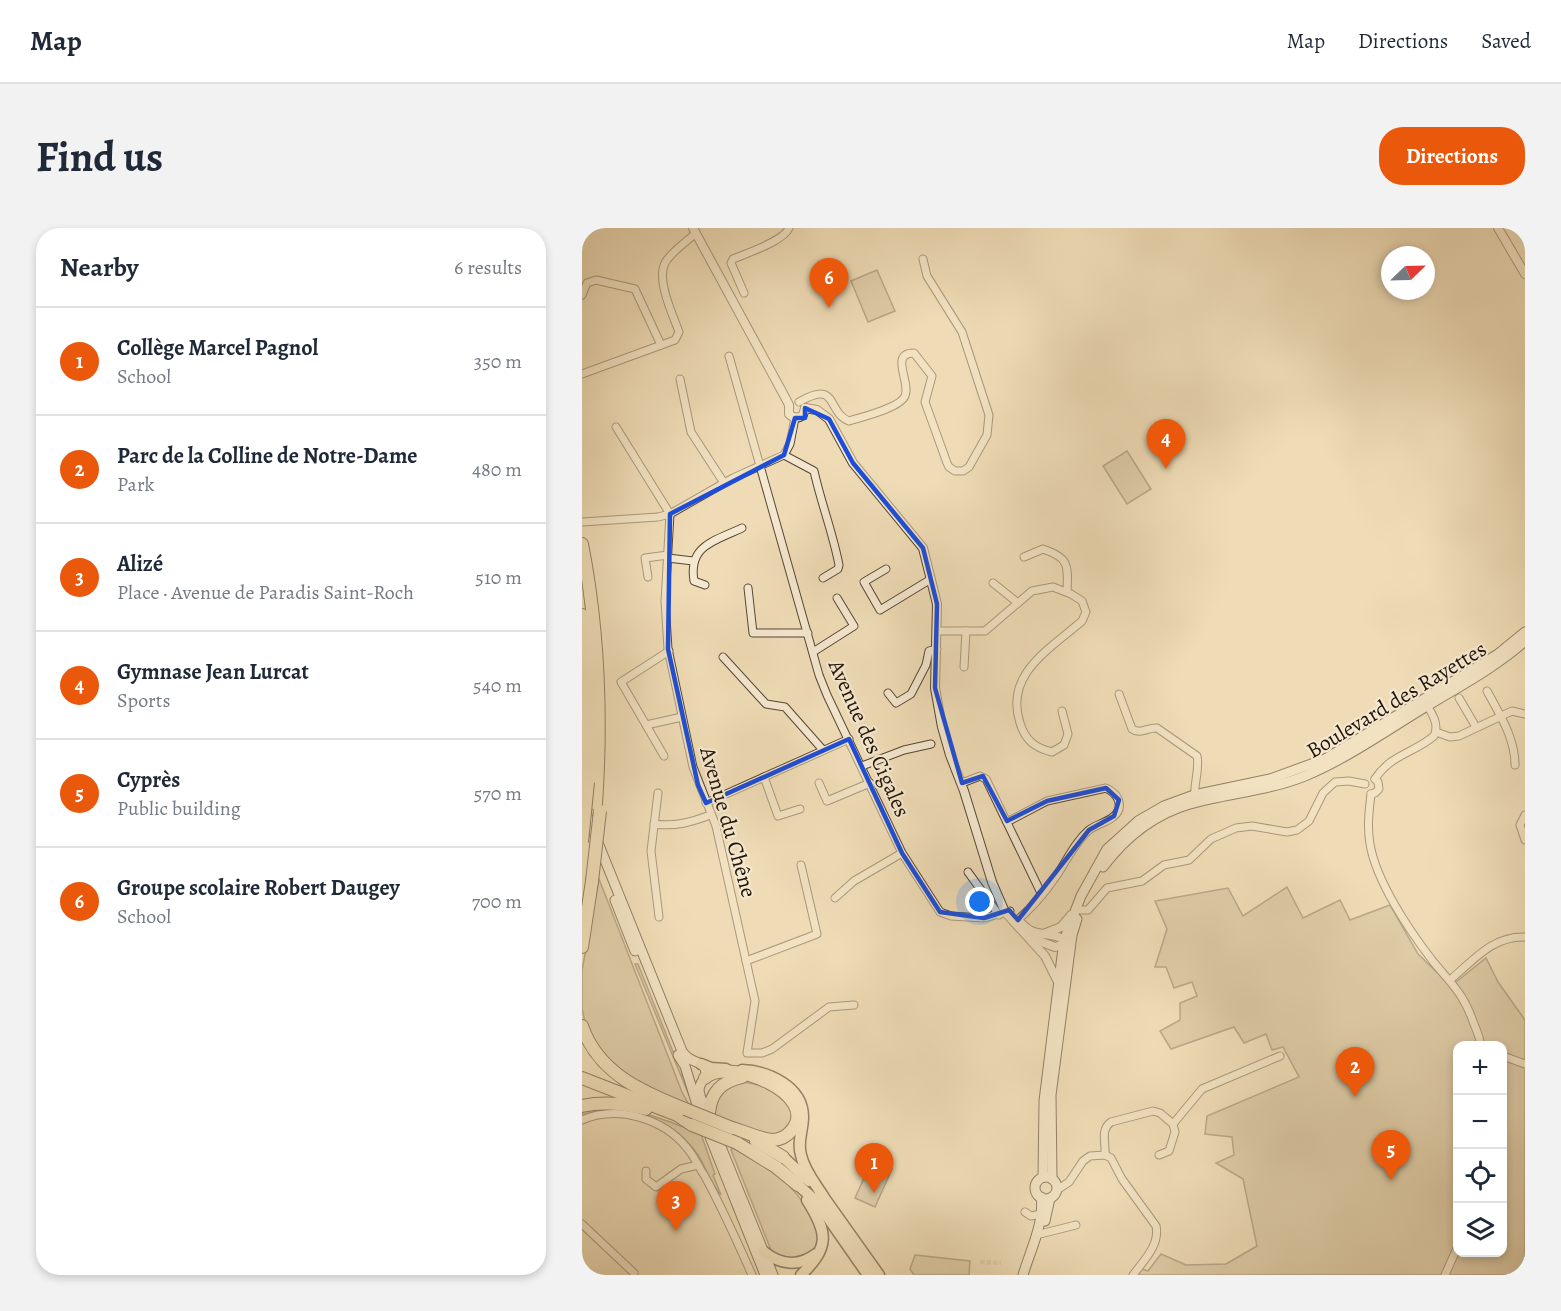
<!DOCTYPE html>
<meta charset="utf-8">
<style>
:root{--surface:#fff;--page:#f2f2f3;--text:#1f2937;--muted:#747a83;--line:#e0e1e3;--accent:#ea580c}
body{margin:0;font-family:Alegreya,serif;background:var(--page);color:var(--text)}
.controls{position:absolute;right:18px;bottom:18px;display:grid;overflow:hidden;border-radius:12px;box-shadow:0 3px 9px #0003}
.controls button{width:54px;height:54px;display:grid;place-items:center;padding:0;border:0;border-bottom:2px solid var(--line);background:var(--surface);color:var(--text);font:30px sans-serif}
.compass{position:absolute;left:799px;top:18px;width:54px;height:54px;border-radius:50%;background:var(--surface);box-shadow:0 3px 9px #0003;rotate:67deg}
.you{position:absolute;left:398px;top:674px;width:21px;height:21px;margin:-15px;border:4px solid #fff;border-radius:50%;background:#1a73e8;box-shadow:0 0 0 9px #1a73e833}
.badge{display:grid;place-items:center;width:39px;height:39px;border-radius:50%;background:var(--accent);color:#fff;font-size:20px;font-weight:700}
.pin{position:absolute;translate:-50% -50px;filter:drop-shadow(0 2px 3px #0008)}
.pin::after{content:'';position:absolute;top:32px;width:21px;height:18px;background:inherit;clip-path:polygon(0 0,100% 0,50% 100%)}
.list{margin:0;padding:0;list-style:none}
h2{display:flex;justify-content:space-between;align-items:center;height:78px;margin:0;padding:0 24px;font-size:26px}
h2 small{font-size:20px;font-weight:400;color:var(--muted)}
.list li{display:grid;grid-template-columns:39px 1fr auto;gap:18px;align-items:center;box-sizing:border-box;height:108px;padding:0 24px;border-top:2px solid var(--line)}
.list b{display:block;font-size:22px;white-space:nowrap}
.list p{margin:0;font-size:20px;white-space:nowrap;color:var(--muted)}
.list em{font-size:20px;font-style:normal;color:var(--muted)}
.icon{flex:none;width:33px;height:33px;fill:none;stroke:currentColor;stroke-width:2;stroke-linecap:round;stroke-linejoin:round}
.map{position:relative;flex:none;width:943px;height:1047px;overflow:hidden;border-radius:24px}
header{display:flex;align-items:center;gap:36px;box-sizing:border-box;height:84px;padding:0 30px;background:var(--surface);border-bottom:2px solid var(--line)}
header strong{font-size:28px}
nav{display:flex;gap:33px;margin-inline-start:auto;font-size:21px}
.intro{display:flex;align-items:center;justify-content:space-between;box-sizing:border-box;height:144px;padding:0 36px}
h1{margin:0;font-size:42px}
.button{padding:15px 27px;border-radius:24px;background:var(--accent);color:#fff;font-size:21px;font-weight:700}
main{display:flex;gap:36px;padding:0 36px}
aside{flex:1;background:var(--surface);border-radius:24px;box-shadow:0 3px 9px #0003}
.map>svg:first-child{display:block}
.green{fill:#ccba98;stroke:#776850;stroke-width:1.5;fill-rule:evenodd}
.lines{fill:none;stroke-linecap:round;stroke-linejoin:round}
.pedestrian-tunnel{stroke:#d0be9c;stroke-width:4.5;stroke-dasharray:4.5 2;stroke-linecap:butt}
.minor-casing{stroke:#554733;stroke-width:9}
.tertiary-casing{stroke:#554733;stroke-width:10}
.secondary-casing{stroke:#221507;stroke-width:11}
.primary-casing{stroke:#221507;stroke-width:13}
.motorway-casing{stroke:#221507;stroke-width:14}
.minor{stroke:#f5e8d0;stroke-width:7}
.tertiary{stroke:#f5e8d0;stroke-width:8}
.secondary{stroke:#f5e8d0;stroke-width:9}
.primary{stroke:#efdcb6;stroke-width:10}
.motorway{stroke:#efdcb6;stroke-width:12}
.motorway-bridge-casing{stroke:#221507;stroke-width:14;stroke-linecap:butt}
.motorway-bridge{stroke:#efdcb6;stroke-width:12}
.marked{fill:none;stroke:#1d4ed8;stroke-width:4.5;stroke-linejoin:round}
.labels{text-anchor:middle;stroke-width:4.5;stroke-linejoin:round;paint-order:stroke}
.street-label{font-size:22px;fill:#221507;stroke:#f5e8d0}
</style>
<header>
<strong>Map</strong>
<nav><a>Map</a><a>Directions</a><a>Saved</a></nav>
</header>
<div class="intro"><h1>Find us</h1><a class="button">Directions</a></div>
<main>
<aside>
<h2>Nearby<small>6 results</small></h2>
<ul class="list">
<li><span class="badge">1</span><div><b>Collège Marcel Pagnol</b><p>School</p></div><em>350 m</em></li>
<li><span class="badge">2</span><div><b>Parc de la Colline de Notre-Dame</b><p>Park</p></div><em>480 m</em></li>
<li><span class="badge">3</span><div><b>Alizé</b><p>Place · Avenue de Paradis Saint-Roch</p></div><em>510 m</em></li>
<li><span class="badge">4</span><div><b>Gymnase Jean Lurcat</b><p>Sports</p></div><em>540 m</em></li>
<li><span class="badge">5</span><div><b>Cyprès</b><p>Public building</p></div><em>570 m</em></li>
<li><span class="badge">6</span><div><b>Groupe scolaire Robert Daugey</b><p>School</p></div><em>700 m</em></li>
</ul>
</aside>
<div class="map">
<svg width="943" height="1047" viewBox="0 0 943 1047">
<rect width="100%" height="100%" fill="#efdcb6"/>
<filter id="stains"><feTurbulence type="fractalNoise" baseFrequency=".00333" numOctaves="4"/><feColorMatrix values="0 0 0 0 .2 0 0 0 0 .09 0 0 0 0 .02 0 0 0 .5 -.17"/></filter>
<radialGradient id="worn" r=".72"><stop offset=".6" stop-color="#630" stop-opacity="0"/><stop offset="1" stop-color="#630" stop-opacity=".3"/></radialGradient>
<!-- green -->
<g class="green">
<path d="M 295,42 L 313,83 L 286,94 L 269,53 Z"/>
<path d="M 545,223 L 569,261 L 545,276 L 521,238 Z"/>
<path d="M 17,651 L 100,864 L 107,877 L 53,855 L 17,823 L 3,794 L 0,781 L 0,742 Z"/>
<path d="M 705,659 L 721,690 L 758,672 L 768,692 L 808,677 L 836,726 L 869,758 L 904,730 L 916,754 L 943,792 L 943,1047 L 556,1047 L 560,1041 L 566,1043 L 579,1026 L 604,1037 L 644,1036 L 675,1018 L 661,951 L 634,935 L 652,927 L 650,909 L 623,906 L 625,888 L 717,849 L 701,819 L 690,822 L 684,806 L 662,815 L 652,799 L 589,821 L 578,803 L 598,792 L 598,775 L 615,768 L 610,754 L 592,760 L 584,739 L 573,739 L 585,701 L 573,673 L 646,660 L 661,688 ZM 876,818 L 921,818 L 921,1024 L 876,1024 Z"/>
<path d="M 53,736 L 56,736 L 92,826 L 100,840 L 100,847 L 107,858 L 106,865 Z"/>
<path d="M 157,854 C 178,854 222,871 206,899 C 202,904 196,907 190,907 C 170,905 150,894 132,887 C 130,869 144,861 157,854 Z"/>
<path d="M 24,880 C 56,880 89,894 119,906 L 133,946 L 131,947 L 139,967 C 130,958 124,940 116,927 C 91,890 43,873 0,887 L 0,883 Z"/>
<path d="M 149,918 C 181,932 212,956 229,987 C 234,996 240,1006 235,1017 C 232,1024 223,1028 217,1031 L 191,1027 L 149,922 L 150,921 Z"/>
<path d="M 290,932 L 310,941 L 293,979 L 273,970 Z"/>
<path d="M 333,1027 L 388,1033 L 387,1047 L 332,1047 L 328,1041 Z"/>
</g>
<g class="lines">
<!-- pedestrian-tunnel -->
<path class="pedestrian-tunnel" d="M 398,1034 L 419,1035"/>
<defs>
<g id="minor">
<path d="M 162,65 L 149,35 L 151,31 C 165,25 202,13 207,0"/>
<path d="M 0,67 L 5,55 L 14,52 L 53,61 L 79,117"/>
<path d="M 147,128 L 237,447 L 245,467 L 320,625 L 358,684 L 369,688 L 402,690 L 428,683"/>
<path d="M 0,146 L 93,112 L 97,104 C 91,87 74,52 83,35 C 89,24 104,14 114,5"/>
<path d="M 98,151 L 109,204 L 142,255"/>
<path d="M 217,174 C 257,151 244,184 267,193 C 280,189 318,180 323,168 C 329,154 307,125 332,125 L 350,148 L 343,174 L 365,235 L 367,239 L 373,243 L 381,243 L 387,239 L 405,207 L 407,187 L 380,104 L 345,48 L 341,31"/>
<path d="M 34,199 L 88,286 L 83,373 L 86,421 L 111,539 L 134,598 L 173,773 L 165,825 L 180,825 L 190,821 L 247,779 L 272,777"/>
<path d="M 202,227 L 232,243 C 239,275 251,305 257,337 L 256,341 L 241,350"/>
<path d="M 0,294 L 76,289 L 88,286 L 151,250 L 202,227 L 208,216 L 213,190"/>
<path d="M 442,329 L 461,321 C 488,330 486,338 485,364"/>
<path d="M 86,330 L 111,333"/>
<path d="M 304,341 L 282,354 L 298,382 L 349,351"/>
<path d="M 66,349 L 63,330 L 86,327"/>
<path d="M 411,355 L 436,375"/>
<path d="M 123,357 L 112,353 C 106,317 133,313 160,300"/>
<path d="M 166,360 L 171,405 L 226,405"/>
<path d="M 356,403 L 403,403 L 450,363 L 471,359 L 489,366 L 500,373 L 504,384 L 500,393 C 468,421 422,446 438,495 C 443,512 453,520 470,524 L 482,517 L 486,506 L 480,483"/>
<path d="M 231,424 L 272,398 L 255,370"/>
<path d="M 141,429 L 184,476 L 203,479 L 241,522"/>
<path d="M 382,439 L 384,403"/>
<path d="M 905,463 C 918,487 933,510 933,537"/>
<path d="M 306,465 L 314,475 L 329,466 L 344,437 L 347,423 L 355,421"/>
<path d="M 537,466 L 550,501 C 559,507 566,499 575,500 L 615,528 C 618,542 611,557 613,571"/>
<path d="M 877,470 L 894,499"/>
<path d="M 64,497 L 100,489"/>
<path d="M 854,504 L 868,509 L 877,508 L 930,483 L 943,486"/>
<path d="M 82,528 L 39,454 L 87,423"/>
<path d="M 280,538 L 322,522 L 349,516"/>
<path d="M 182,549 L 196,588 L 218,581"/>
<path d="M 793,551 C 808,527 832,525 852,508 C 858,496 849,484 843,474"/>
<path d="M 237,555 L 245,573 L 288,555"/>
<path d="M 380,555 L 398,548 L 404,551 L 460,667"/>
<path d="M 76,565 L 69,623 L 77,689"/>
<path d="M 789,566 C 787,583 785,599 788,616 C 794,653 827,702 850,732 C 870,757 881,764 892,796 C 895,803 898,810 899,818"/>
<path d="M 789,566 L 793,565 L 797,561 L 796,554 L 793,551"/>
<path d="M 124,575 L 267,511"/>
<path d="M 943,587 L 938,597 L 943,612"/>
<path d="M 425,594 L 465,573 L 524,560 C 532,564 539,570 537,581 C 533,593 516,595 507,602 C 493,614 485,632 475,647 C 463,665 448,682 432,695"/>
<path d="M 72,596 C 93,599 110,594 128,587"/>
<path d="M 386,644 L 417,687"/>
<path d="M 253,670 L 272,653 L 320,625"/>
<path d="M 498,682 L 506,682 L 525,660 L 560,653 L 582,637 L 607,632 L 629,611 L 654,600 L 670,598 L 705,604 L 715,602 L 727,593 L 741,565 L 753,554 L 767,553 L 783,556"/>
<path d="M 164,733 L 235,706 L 219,637"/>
<path d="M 868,752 C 892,732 910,708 943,709"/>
<path d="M 921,828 L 943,836"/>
<path d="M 0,892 C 35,877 81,890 105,920 C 112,928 116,938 122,947 C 140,979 155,1013 170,1047"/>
<path d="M 523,927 C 524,914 518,902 529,894 L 571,883 L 578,885 L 591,896 L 620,861 L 698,828"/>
<path d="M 577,927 L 587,923 L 593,904 L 591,896"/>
<path d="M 64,943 L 64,951 L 74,959 L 99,941 L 116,937"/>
<path d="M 475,962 L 487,954 L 501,933 L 508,928 L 523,927 L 529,930 L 540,951 L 574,998 C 578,1017 562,1032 551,1047"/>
<path d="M 443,984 L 449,988 L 459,986"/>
<path d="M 0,996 L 52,1045"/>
<path d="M 454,1007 L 494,997"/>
<path d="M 863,1047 L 876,1018"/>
</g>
<g id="tertiary">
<path d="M 111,0 L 204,171 L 207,177 L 207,186 C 211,190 216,191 221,187 L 223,180"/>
<path d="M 916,0 L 943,46"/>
<path d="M 223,180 L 235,182 L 247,191 L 271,235 L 341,320 L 355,376 L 353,460 L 360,499 L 368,527 L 382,563 L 410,654 L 423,684 L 463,728 L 477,756"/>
<path d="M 439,695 C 443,699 446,702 452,704 C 463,708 479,704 484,717"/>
<path d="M 464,705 L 479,699 L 489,687"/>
<path d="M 452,711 L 473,719 L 485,716"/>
</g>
<g id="secondary">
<path d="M 4,585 L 100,823 C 107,835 117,832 122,839 C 128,847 118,853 117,861 C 117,869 122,877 125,884"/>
<path d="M 521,639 C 543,610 573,586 608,576 C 646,565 686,563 723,548 C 766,530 805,502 845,478 C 878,458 914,439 943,413"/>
<path d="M 33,672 L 53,723"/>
<path d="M 96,827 L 103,838 L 116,880"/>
<path d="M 128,909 L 183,1047"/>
<path d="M 137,914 L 191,1047"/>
<path d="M 461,949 L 462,873 L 482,712 L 499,668 L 525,621 L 556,593 L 582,578 L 612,567 L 688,551 L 743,531 L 916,426 L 943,404"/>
<circle cx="464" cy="960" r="11"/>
<path d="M 470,951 L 469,867 L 490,707 L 495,691"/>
<path d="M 463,993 L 468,970"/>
<path d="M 441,1047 C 448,1023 463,994 459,969"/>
</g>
<g id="primary">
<path d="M 119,836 L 129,840 L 144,841"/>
<path d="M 160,842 C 185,843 221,858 221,889 C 221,902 215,914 219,927 C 222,942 233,955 241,968"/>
<path d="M 201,929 L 227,953"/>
<path d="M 216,957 L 235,974 L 286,1047"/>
<path d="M 238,964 L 297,1047"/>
<path d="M 181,1023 C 198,1037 217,1039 234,1026"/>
<path d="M 219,1047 C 248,1019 246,1005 225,972"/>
</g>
<g id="motorway">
<path d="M 0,316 C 17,403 20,488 14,576"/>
<path d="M 0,387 L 6,450 L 6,554"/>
<path d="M 0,719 L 10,653"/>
<path d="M 0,798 C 16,845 60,864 103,881"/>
<path d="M 0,850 L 95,887 L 110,897"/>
<path d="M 123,850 C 145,828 239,866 210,902 C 205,908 198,912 190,912 C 177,911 162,903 150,900"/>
<path d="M 0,878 C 23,873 42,876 64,881"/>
<path d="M 127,885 C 129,864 139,854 160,849"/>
<path d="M 174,913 L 201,929"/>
<path d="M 155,915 L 194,939 L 216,957"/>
</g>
</defs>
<!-- minor casing -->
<use href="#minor" class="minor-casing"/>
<!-- tertiary casing -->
<use href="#tertiary" class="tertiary-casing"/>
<!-- secondary casing -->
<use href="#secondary" class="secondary-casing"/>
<!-- primary casing -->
<use href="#primary" class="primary-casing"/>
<!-- motorway casing -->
<use href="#motorway" class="motorway-casing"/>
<!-- minor -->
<use href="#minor" class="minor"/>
<!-- tertiary -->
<use href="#tertiary" class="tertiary"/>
<!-- secondary -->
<use href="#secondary" class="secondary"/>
<!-- primary -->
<use href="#primary" class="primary"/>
<!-- motorway -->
<use href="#motorway" class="motorway"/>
<defs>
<g id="motorway-bridge">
<path d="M 0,614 L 6,554"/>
<path d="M 10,653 L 18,583"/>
<path d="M 103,881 L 150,900"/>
<path d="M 110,897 L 155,915"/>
</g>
</defs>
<!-- motorway-bridge casing -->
<use href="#motorway-bridge" class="motorway-bridge-casing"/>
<!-- motorway-bridge -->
<use href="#motorway-bridge" class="motorway-bridge"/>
</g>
<!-- marked area -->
<path d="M0 0H943V1047H0ZM 223,180 L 247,191 L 271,235 L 341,320 L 355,376 L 353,460 L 380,555 L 401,548 L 425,593 L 465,573 L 524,560 L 537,572 L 532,588 L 507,602 L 436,692 L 427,682 L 402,690 L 358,684 L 320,625 L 267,511 L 124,575 L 116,557 L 86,421 L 88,286 L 202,227 L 213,190 L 223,190 Z" fill="#efdcb6" fill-opacity=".55" fill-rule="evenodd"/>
<path class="marked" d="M 223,180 L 247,191 L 271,235 L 341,320 L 355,376 L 353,460 L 380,555 L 401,548 L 425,593 L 465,573 L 524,560 L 537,572 L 532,588 L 507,602 L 436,692 L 427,682 L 402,690 L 358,684 L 320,625 L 267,511 L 124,575 L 116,557 L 86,421 L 88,286 L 202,227 L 213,190 L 223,190 Z"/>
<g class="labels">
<!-- street labels -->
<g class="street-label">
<text transform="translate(814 471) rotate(-31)" y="8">Boulevard des Rayettes</text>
<text transform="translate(288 510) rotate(66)" y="8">Avenue des Cigales</text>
<text transform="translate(147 594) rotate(74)" y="8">Avenue du Chêne</text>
</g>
</g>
<rect width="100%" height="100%" filter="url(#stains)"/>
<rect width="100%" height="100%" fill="url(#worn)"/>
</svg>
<div class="controls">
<button>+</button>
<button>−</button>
<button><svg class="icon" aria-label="locate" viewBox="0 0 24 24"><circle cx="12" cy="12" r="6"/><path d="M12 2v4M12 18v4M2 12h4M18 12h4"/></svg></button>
<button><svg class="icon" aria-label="layers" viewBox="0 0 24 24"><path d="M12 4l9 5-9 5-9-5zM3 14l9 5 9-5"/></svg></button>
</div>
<svg class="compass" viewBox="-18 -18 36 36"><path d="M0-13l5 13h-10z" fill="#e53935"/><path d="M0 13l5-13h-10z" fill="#747a83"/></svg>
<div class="you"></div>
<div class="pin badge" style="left:292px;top:965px">1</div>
<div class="pin badge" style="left:773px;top:869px">2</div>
<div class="pin badge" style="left:94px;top:1003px">3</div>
<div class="pin badge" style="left:584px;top:241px">4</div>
<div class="pin badge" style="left:809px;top:952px">5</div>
<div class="pin badge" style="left:247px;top:80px">6</div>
</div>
</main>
